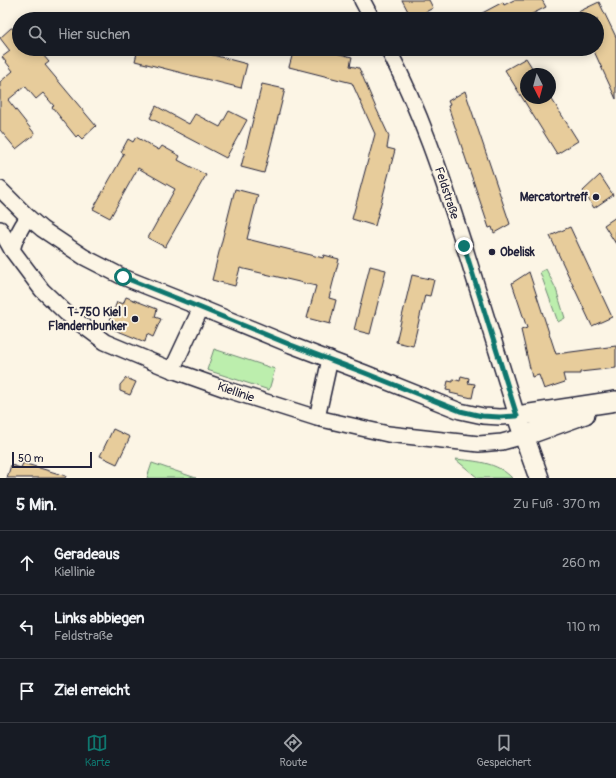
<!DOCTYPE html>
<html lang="de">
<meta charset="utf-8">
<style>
:root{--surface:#171b24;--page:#20242c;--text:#f1f3f6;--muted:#9ea1a6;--line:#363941;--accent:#0f766e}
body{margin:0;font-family:Pangolin,sans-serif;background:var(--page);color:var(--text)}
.compass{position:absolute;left:520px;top:68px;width:36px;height:36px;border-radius:50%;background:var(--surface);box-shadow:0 2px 10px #0003;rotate:174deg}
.scale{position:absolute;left:12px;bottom:10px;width:80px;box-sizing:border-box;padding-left:4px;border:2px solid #22223b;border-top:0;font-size:11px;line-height:14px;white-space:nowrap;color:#22223b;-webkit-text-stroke:3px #fcf5e5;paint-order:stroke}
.stop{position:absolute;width:12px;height:12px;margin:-9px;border:3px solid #0f766e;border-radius:50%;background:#fff}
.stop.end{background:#0f766e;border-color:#fff;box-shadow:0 1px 4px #0008}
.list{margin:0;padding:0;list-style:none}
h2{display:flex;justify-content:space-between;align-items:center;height:52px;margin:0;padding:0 16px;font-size:17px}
h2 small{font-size:13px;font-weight:400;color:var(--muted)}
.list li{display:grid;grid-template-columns:26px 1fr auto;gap:12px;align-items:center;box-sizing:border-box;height:64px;padding:0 16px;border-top:1px solid var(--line)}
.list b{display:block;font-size:15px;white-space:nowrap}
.list p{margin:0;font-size:13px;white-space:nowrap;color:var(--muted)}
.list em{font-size:13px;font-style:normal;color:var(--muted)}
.icon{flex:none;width:22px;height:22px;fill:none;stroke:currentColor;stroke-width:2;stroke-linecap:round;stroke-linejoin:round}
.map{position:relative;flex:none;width:616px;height:478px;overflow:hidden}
.search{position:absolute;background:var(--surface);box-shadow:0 2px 10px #0003;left:12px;right:12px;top:12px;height:44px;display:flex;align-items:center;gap:10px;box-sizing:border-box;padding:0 14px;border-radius:22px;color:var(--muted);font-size:15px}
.sheet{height:244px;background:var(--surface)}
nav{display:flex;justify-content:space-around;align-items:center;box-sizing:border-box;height:56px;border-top:1px solid var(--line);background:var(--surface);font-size:11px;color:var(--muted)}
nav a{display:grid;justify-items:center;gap:2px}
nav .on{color:var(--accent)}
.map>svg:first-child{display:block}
.green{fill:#bceead;stroke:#6f8874}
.building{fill:#e7cc9b;stroke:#22223b}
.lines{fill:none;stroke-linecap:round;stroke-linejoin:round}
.minor-casing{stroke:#22223b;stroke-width:18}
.major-casing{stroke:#22223b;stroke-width:22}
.minor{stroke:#fcf5e5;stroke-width:15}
.major{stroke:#fcf5e5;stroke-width:19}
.route{stroke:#0f766e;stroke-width:5}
.poi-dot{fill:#22223b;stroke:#fcf5e5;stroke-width:1.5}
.labels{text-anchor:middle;stroke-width:4;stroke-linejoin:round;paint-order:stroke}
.street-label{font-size:12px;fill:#22223b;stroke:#fcf5e5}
.poi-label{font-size:12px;font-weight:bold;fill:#22223b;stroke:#fcf5e5;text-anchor:end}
</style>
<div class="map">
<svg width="616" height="478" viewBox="0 0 616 478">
<rect width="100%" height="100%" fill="#fcf5e5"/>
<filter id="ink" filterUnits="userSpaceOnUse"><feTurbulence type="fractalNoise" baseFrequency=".025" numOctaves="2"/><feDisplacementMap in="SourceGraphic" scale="8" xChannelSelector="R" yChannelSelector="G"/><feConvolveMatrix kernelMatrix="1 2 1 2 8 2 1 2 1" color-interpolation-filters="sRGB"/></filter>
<g filter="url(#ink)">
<!-- green -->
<g class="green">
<path d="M 546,269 L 556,289 L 565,318 L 558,322 L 540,272 Z"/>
<path d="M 214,349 L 275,369 L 269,390 L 207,370 Z"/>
<path d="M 455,459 C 475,461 497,462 512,478 L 478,478 Z"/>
<path d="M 152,463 L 196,478 L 147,478 Z"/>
</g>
<!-- building -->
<g class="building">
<path d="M 402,0 L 429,0 L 433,8 L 412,19 Z"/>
<path d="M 514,0 L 542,0 L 546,7 L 522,19 L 471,19 L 503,2 L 504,5 Z"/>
<path d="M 599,2 L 616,37 L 616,99 L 593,49 L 597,49 L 597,19 L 581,19 L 578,12 Z"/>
<path d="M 11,28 L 19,29 L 19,49 L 38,49 L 49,62 L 45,65 L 96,126 L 82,139 L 78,135 L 76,137 L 52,107 L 54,106 L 43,93 L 36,99 L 25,86 L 8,100 L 35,134 L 16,149 L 0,130 L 0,82 L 13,71 L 2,57 L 10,51 L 0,38 Z"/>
<path d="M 138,49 L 190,49 L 247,64 L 241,88 L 135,61 Z"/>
<path d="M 294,49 L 319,49 L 352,57 L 350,66 L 359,68 L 376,108 L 389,136 L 387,148 L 395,150 L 375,226 L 352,219 L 375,134 L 352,83 L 289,67 Z"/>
<path d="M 526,58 L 536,74 L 526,74 L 526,98 L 551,98 L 578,141 L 557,154 L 505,70 Z"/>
<path d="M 262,84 L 285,89 L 264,173 L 241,167 Z"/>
<path d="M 465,91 L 510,224 L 494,233 L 492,227 L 489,228 L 448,106 L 450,105 L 448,101 Z"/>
<path d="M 156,106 L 189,124 L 195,114 L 220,127 L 229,111 L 247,120 L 226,158 L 150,118 Z"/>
<path d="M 136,137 L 159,150 L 162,146 L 180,156 L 178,160 L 206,175 L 165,247 L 148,238 L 175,189 L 138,168 L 110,218 L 93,209 L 124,154 L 121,152 L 128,139 L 133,142 Z"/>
<path d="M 600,175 L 613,195 L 594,208 L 583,191 Z"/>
<path d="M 235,189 L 258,195 L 247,239 L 323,258 L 324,255 L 339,259 L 329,298 L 336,300 L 330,324 L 307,318 L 316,286 L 240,268 L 235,286 L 212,280 Z"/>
<path d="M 616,217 L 616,244 L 604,225 Z"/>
<path d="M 570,227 L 612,317 L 592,326 L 550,236 Z"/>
<path d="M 370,266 L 386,270 L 370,334 L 354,330 Z"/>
<path d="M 529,272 L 556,354 L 616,346 L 616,368 L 580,372 L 580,374 L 563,374 L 565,382 L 544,389 L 539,375 L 532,377 L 521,330 L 527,328 L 512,283 Z"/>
<path d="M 412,275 L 434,280 L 430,296 L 425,295 L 413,346 L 396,342 Z"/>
<path d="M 126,297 L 157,309 L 155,317 L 161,319 L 153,337 L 147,334 L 145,342 L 113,329 L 116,322 L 110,320 L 117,302 L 123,304 Z"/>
<path d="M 461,376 L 469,378 L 468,383 L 475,384 L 472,398 L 450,393 L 451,391 L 446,390 L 448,381 L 453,382 L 453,379 L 460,381 Z"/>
<path d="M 126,378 L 136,382 L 130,395 L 120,391 L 120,385 Z"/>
<path d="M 113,429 L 130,437 L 117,464 L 100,456 Z"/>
<path d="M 23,463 L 66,476 L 65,478 L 7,478 L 11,465 L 21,468 Z"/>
</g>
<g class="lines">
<defs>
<g id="minor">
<path d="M 362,0 L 372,19"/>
<path d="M 0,189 L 28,217 L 42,229 L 84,257 L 123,277 L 201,308 L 291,345 L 365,373 L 460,411 L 483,416 L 500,417 L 517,416 C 499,358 481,300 463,242 C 442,176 420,110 388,49"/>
<path d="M 0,229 L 12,250 L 42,290 L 66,313 L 105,342 L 172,370 L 231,391 L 317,418 L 388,434 L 479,444 L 502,442 L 524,436"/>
<path d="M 12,250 C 15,237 21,227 28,217"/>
<path d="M 172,370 L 201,308"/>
<path d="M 317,418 L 330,359"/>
</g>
<g id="major">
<path d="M 524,436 L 585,414"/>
<path d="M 539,478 L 517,416 L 616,401"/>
</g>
</defs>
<!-- minor casing -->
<use href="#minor" class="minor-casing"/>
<!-- major casing -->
<use href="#major" class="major-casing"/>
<!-- minor -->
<use href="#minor" class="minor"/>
<!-- major -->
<use href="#major" class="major"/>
</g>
</g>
<g class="lines" filter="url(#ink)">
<!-- route -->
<path class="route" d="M 123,277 L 201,308 L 291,345 L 365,373 L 460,411 L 482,416 L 500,417 L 517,416 L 464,246"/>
</g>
<!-- markers -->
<g class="poi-dot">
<circle cx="596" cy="197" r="4"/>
<circle cx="492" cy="252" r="4"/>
<circle cx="135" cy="319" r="4"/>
</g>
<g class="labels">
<!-- street labels -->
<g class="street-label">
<text transform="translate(447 193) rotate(72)" y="4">Feldstraße</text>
<text transform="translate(236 392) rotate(19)" y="4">Kiellinie</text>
</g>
<!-- poi labels -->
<g class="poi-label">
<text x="588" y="201">Mercatortreff</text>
<text x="500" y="256" text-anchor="start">Obelisk</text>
<text x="127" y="316">T-750 Kiel I<tspan x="127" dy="14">Flandernbunker</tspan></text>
</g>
</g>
</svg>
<svg class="compass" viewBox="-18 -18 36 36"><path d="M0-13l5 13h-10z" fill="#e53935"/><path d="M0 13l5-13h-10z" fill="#9ea1a6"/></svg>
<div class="scale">50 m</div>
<div class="stop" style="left:123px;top:277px"></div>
<div class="stop end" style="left:464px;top:246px"></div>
<div class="search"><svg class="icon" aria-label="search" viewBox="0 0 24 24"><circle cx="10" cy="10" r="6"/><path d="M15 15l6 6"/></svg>Hier suchen</div>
</div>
<section class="sheet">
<h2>5 Min.<small>Zu Fuß · 370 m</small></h2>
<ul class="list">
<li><svg class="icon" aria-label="ahead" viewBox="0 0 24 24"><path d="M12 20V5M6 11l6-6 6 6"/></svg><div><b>Geradeaus</b><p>Kiellinie</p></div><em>260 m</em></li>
<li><svg class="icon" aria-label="left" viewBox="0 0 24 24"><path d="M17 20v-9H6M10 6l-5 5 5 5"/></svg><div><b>Links abbiegen</b><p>Feldstraße</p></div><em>110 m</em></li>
<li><svg class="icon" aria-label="arrive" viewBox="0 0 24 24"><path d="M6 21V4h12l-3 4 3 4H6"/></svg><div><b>Ziel erreicht</b></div></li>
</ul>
</section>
<nav>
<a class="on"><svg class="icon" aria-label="map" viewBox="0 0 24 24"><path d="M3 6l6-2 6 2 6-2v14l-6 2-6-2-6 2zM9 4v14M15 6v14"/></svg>Karte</a>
<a><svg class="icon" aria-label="directions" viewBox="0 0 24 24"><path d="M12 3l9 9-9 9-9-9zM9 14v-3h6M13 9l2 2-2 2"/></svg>Route</a>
<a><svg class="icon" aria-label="saved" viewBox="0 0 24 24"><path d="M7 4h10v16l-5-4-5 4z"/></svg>Gespeichert</a>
</nav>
